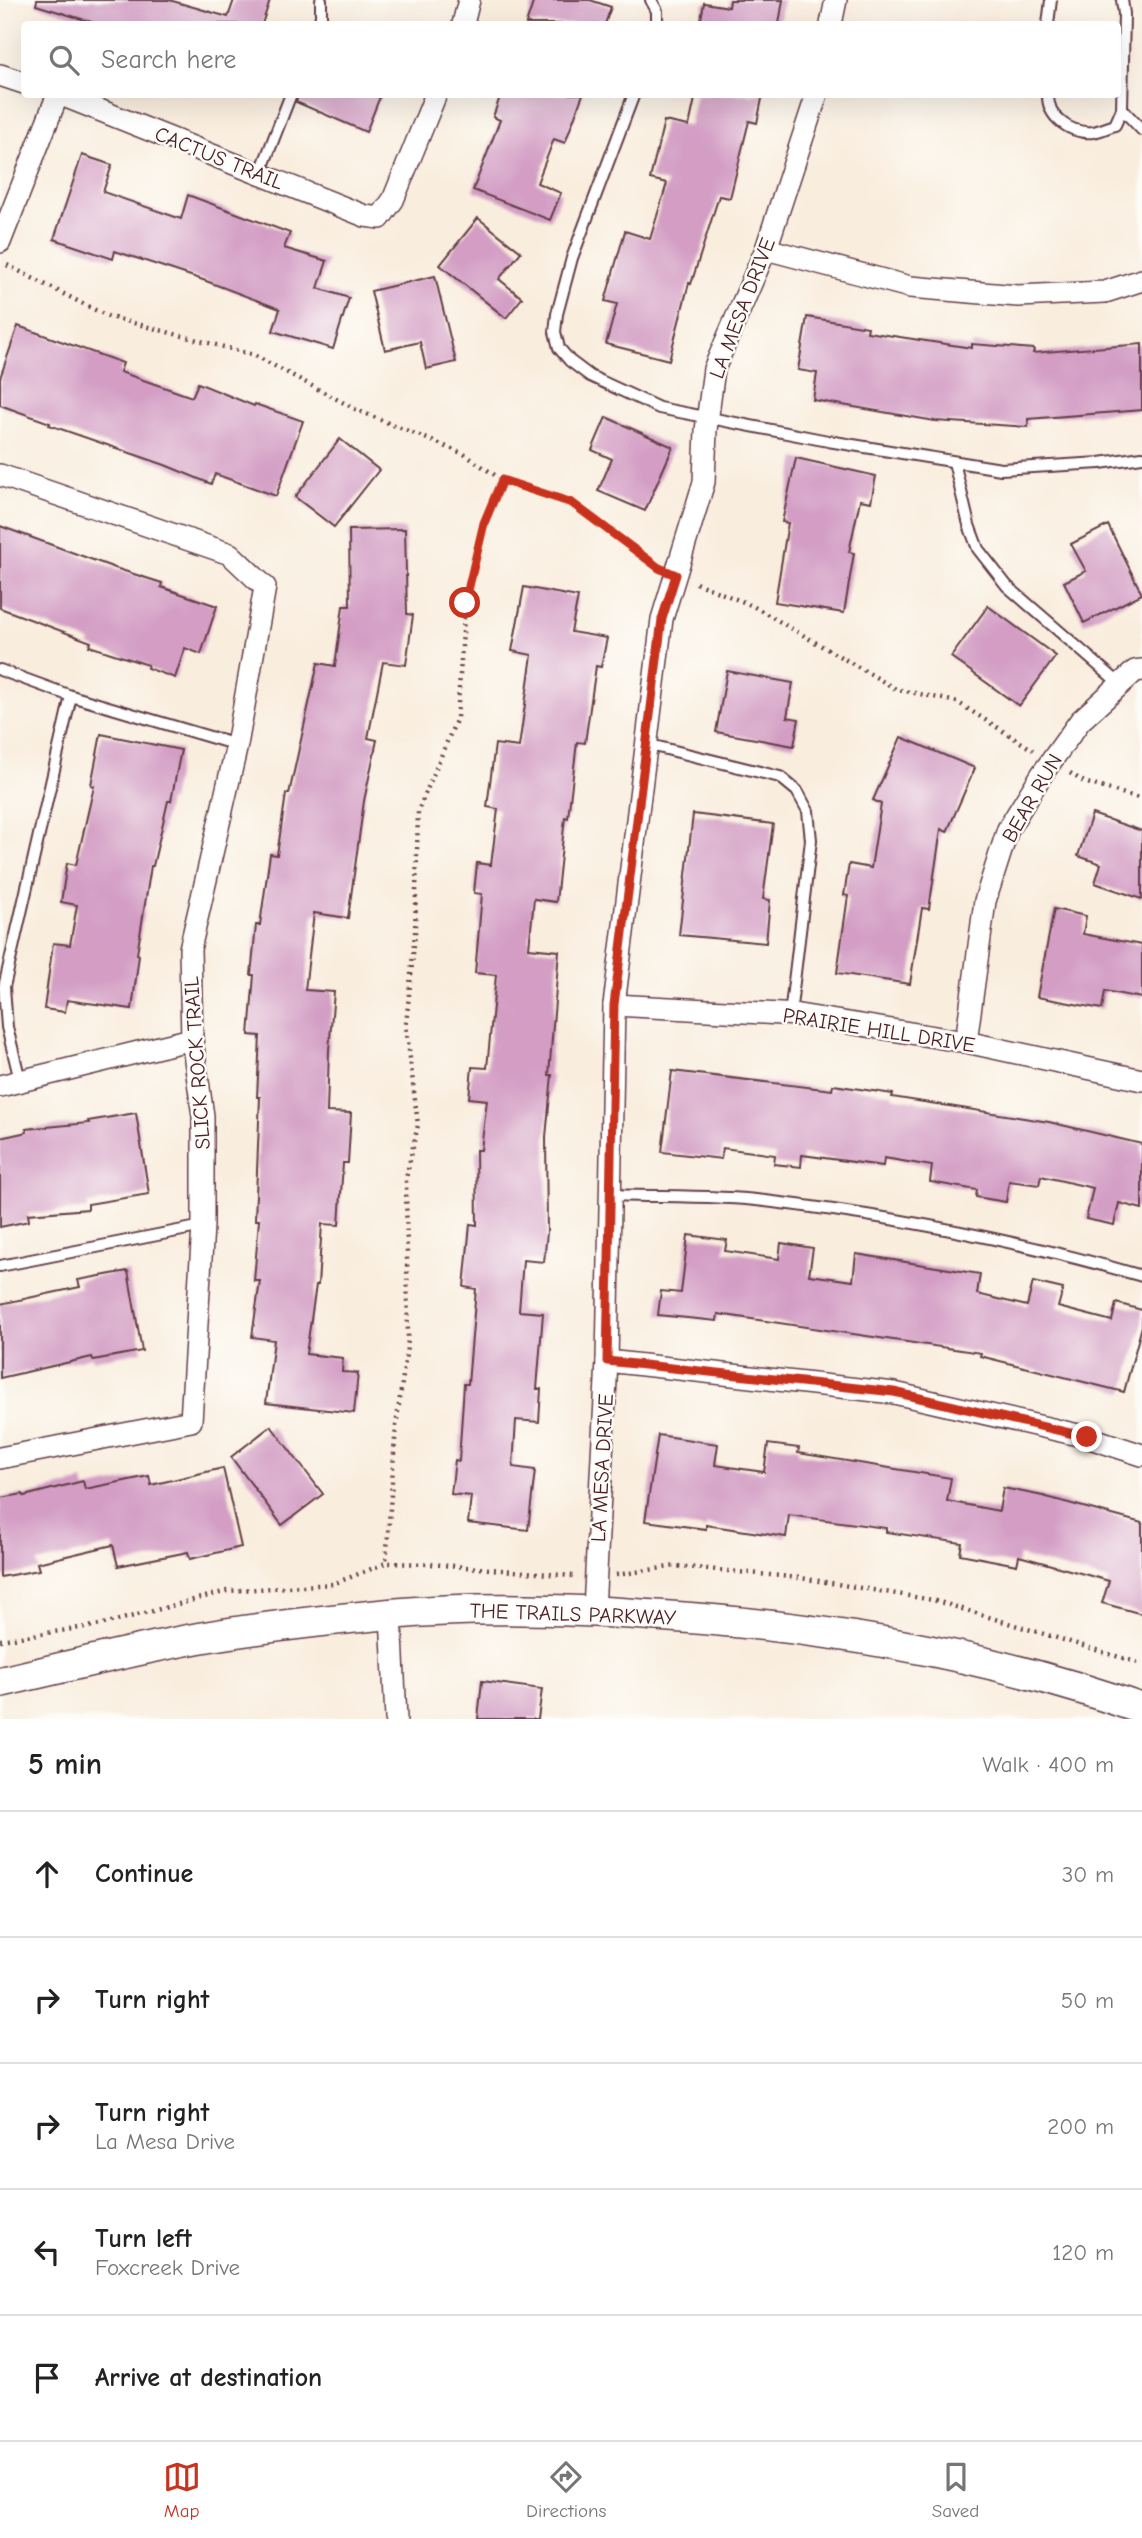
<!DOCTYPE html>
<meta charset="utf-8">
<style>
:root{--surface:#fff;--page:#f2f2f2;--text:#222;--muted:#767676;--line:#e0e0e0;--accent:#c8321e}
body{margin:0;font-family:"Comic Neue",sans-serif;background:var(--page);color:var(--text)}
.stop{position:absolute;width:21px;height:21px;margin:-16px;border:5px solid #c8321e;border-radius:50%;background:#fff}
.stop.end{background:#c8321e;border-color:#fff;box-shadow:0 2px 7px #0008}
.list{margin:0;padding:0;list-style:none}
h2{display:flex;justify-content:space-between;align-items:center;height:91px;margin:0;padding:0 28px;font-size:30px}
h2 small{font-size:23px;font-weight:400;color:var(--muted)}
.list li{display:grid;grid-template-columns:46px 1fr auto;gap:21px;align-items:center;box-sizing:border-box;height:126px;padding:0 28px;border-top:2px solid var(--line)}
.list b{display:block;font-size:26px;white-space:nowrap}
.list p{margin:0;font-size:23px;white-space:nowrap;color:var(--muted)}
.list em{font-size:23px;font-style:normal;color:var(--muted)}
.icon{flex:none;width:38px;height:38px;fill:none;stroke:currentColor;stroke-width:2;stroke-linecap:round;stroke-linejoin:round}
.map{position:relative;flex:none;width:1142px;height:1719px;overflow:hidden}
.search{position:absolute;background:var(--surface);box-shadow:0 7px 28px #0002;left:21px;right:21px;top:21px;height:77px;display:flex;align-items:center;gap:18px;box-sizing:border-box;padding:0 24px;border-radius:7px;color:var(--muted);font-size:26px}
.sheet{height:721px;background:var(--surface)}
nav{display:flex;justify-content:space-around;align-items:center;box-sizing:border-box;height:98px;border-top:2px solid var(--line);background:var(--surface);font-size:19px;color:var(--muted)}
nav a{display:grid;justify-items:center;gap:4px}
nav .on{color:var(--accent)}
.map>svg:first-child{display:block}
.building{fill:#d39dc4}
.lines{fill:none;stroke-linecap:round;stroke-linejoin:round}
.lane-casing{stroke:#643e46;stroke-width:14}
.street-casing{stroke:#643e46;stroke-width:24}
.secondary-casing{stroke:#643e46;stroke-width:33}
.path{stroke:#643e46;stroke-width:4.5;stroke-dasharray:2 5;stroke-linecap:butt}
.lane{stroke:#fff;stroke-width:10}
.street{stroke:#fff;stroke-width:21}
.secondary{stroke:#fff;stroke-width:30}
.route{stroke:#c8321e;stroke-width:9}
.labels{text-anchor:middle;stroke-width:5;stroke-linejoin:round;paint-order:stroke}
.street-label{font-size:21px;fill:#4a1f2b;stroke:#fdfcf7}
</style>
<div class="map">
<svg width="1142" height="1719" viewBox="0 0 1142 1719">
<rect width="100%" height="100%" fill="#fdfcf7"/>
<filter id="ink" filterUnits="userSpaceOnUse"><feTurbulence type="fractalNoise" baseFrequency=".0143" numOctaves="2"/><feDisplacementMap in="SourceGraphic" scale="14" xChannelSelector="R" yChannelSelector="G"/><feConvolveMatrix kernelMatrix="1 2 1 2 8 2 1 2 1" color-interpolation-filters="sRGB"/></filter>
<filter id="wash" filterUnits="userSpaceOnUse"><feTurbulence type="fractalNoise" baseFrequency=".00686" numOctaves="4" result="noise"/><feDisplacementMap in="SourceGraphic" scale="28" xChannelSelector="R" yChannelSelector="G"/><feGaussianBlur stdDeviation="1.57" result="paint"/><feColorMatrix in="noise" values="0 0 0 0 0 0 0 0 0 0 0 0 0 0 0 0 0 1.4 0 .05"/><feComposite in="paint" operator="in"/></filter>
<g filter="url(#wash)">
<rect width="100%" height="100%" fill="#f9edde"/>
<g id="blocks">
<!-- building -->
<g class="building">
<path d="M 37,0 L 169,0 L 228,17 L 234,0 L 270,0 L 262,24 L 98,24 L 36,5 Z"/>
<path d="M 534,0 L 590,0 L 611,7 L 605,24 L 526,24 Z"/>
<path d="M 730,0 L 783,0 L 779,24 L 700,24 L 704,3 L 729,7 Z"/>
<path d="M 299,94 L 381,94 L 366,132 L 296,102 Z"/>
<path d="M 501,94 L 583,94 L 565,143 L 554,139 L 537,183 L 561,193 L 550,220 L 473,190 L 500,120 L 493,117 Z"/>
<path d="M 696,94 L 763,94 L 757,123 L 749,121 L 730,198 L 719,196 L 691,284 L 689,283 L 669,360 L 606,344 L 617,304 L 605,301 L 625,231 L 650,239 L 667,183 L 650,179 L 664,121 L 689,126 Z"/>
<path d="M 82,155 L 112,165 L 103,192 L 181,219 L 188,195 L 290,233 L 284,248 L 327,261 L 318,288 L 349,298 L 333,349 L 273,331 L 280,309 L 206,281 L 115,251 L 113,259 L 54,239 Z"/>
<path d="M 478,218 L 521,252 L 499,279 L 522,298 L 506,318 L 440,265 Z"/>
<path d="M 435,276 L 456,362 L 426,369 L 420,342 L 385,350 L 371,291 Z"/>
<path d="M 807,317 L 868,327 L 867,332 L 972,348 L 972,344 L 1034,349 L 1033,353 L 1142,344 L 1142,410 L 1028,419 L 1028,427 L 935,421 L 813,400 L 817,373 L 798,370 Z"/>
<path d="M 18,326 L 123,363 L 120,372 L 192,397 L 198,383 L 254,406 L 255,404 L 303,421 L 276,496 L 215,474 L 211,484 L 165,465 L 49,425 L 50,423 L 0,405 L 0,378 Z"/>
<path d="M 606,417 L 673,447 L 645,511 L 598,491 L 612,459 L 592,450 Z"/>
<path d="M 340,439 L 379,470 L 334,527 L 295,497 Z"/>
<path d="M 796,458 L 876,476 L 871,502 L 860,500 L 849,552 L 854,553 L 844,613 L 775,602 L 788,523 L 782,522 Z"/>
<path d="M 1108,525 L 1142,594 L 1084,623 L 1064,582 L 1086,571 L 1071,544 Z"/>
<path d="M 0,526 L 115,568 L 162,583 L 161,587 L 217,606 L 201,654 L 185,648 L 175,678 L 147,668 L 148,665 L 89,646 L 91,642 L 0,608 Z"/>
<path d="M 405,529 L 407,614 L 413,615 L 406,665 L 383,662 L 368,738 L 377,740 L 364,801 L 348,918 L 314,913 L 305,990 L 334,992 L 329,1050 L 327,1112 L 351,1113 L 348,1163 L 343,1163 L 339,1225 L 322,1224 L 318,1285 L 316,1285 L 306,1354 L 343,1358 L 342,1372 L 358,1373 L 354,1413 L 266,1403 L 274,1340 L 252,1337 L 260,1281 L 254,1281 L 259,1220 L 255,1220 L 260,1097 L 257,1097 L 260,1036 L 249,1035 L 254,975 L 251,975 L 256,925 L 260,925 L 270,854 L 277,855 L 286,794 L 289,794 L 318,663 L 335,666 L 343,606 L 350,606 L 349,530 Z"/>
<path d="M 524,587 L 578,597 L 571,632 L 607,638 L 601,667 L 596,666 L 585,743 L 577,742 L 568,818 L 565,817 L 556,902 L 534,899 L 529,948 L 559,951 L 549,1075 L 552,1075 L 546,1137 L 547,1232 L 544,1262 L 523,1260 L 519,1311 L 543,1313 L 537,1389 L 541,1389 L 539,1422 L 516,1420 L 513,1467 L 535,1470 L 528,1530 L 468,1523 L 471,1496 L 451,1494 L 455,1460 L 459,1461 L 464,1384 L 468,1384 L 476,1289 L 464,1287 L 470,1224 L 477,1225 L 476,1150 L 481,1150 L 487,1100 L 469,1098 L 472,1067 L 487,1068 L 496,975 L 475,973 L 482,894 L 474,893 L 477,863 L 491,865 L 498,809 L 487,807 L 495,744 L 519,747 L 532,655 L 512,651 Z"/>
<path d="M 988,606 L 1056,656 L 1019,706 L 951,657 Z"/>
<path d="M 727,671 L 793,683 L 787,717 L 799,719 L 794,746 L 716,732 Z"/>
<path d="M 101,734 L 181,750 L 171,801 L 168,801 L 153,866 L 151,866 L 137,954 L 139,955 L 132,1009 L 67,1000 L 65,1012 L 44,1009 L 53,943 L 70,945 L 77,905 L 61,902 L 67,863 L 76,865 L 94,786 L 91,785 Z"/>
<path d="M 901,737 L 975,768 L 947,832 L 941,829 L 929,909 L 922,908 L 910,984 L 837,973 L 848,896 L 844,895 L 849,864 L 871,868 L 881,804 L 873,800 Z"/>
<path d="M 693,814 L 773,824 L 763,899 L 770,900 L 766,943 L 679,935 Z"/>
<path d="M 1092,814 L 1142,831 L 1142,899 L 1095,883 L 1101,864 L 1078,856 Z"/>
<path d="M 1054,909 L 1086,916 L 1083,934 L 1142,945 L 1142,998 L 1105,991 L 1102,1009 L 1037,997 Z"/>
<path d="M 672,1071 L 832,1090 L 833,1085 L 893,1094 L 892,1097 L 1049,1122 L 1142,1144 L 1142,1209 L 1119,1203 L 1114,1225 L 1086,1219 L 1093,1188 L 1041,1176 L 1039,1185 L 1009,1181 L 1006,1202 L 976,1197 L 977,1190 L 930,1182 L 932,1166 L 884,1158 L 883,1166 L 802,1155 L 801,1167 L 774,1164 L 775,1155 L 723,1148 L 721,1159 L 662,1152 Z"/>
<path d="M 136,1113 L 149,1194 L 88,1204 L 88,1209 L 28,1214 L 29,1221 L 0,1227 L 0,1138 L 27,1132 L 26,1129 L 89,1123 L 88,1121 Z"/>
<path d="M 688,1235 L 727,1240 L 725,1251 L 779,1259 L 781,1243 L 813,1248 L 809,1275 L 853,1281 L 856,1254 L 980,1274 L 977,1294 L 1027,1306 L 1033,1282 L 1063,1289 L 1058,1307 L 1112,1321 L 1116,1303 L 1142,1310 L 1142,1326 L 1124,1392 L 980,1356 L 981,1353 L 718,1314 L 717,1321 L 658,1315 L 661,1291 L 681,1293 Z"/>
<path d="M 128,1271 L 142,1351 L 93,1360 L 92,1357 L 0,1378 L 0,1304 L 80,1287 L 78,1280 Z"/>
<path d="M 271,1426 L 323,1494 L 282,1525 L 231,1457 Z"/>
<path d="M 658,1435 L 718,1444 L 715,1465 L 764,1472 L 768,1444 L 799,1448 L 798,1453 L 951,1478 L 947,1501 L 999,1511 L 1003,1488 L 1043,1496 L 1142,1523 L 1142,1614 L 1102,1603 L 1109,1581 L 1019,1556 L 1017,1565 L 960,1554 L 962,1543 L 886,1532 L 886,1528 L 789,1515 L 786,1537 L 706,1525 L 706,1529 L 645,1521 Z"/>
<path d="M 223,1468 L 241,1547 L 190,1559 L 188,1552 L 118,1566 L 113,1545 L 37,1563 L 39,1570 L 0,1577 L 0,1498 L 23,1494 L 24,1496 L 83,1481 L 85,1489 L 149,1476 L 151,1485 Z"/>
<path d="M 482,1681 L 542,1689 L 538,1719 L 478,1719 Z"/>
</g>
</g>
</g>
<g filter="url(#ink)">
<use href="#blocks" fill-opacity="0" stroke="#643e46" stroke-width="2"/>
<g class="lines">
<defs>
<g id="lane">
<path d="M 651,0 L 657,11 L 657,24"/>
<path d="M 318,24 L 321,17 L 321,0"/>
<path d="M 1048,24 L 1051,0"/>
<path d="M 634,94 L 572,258 L 557,314 L 555,332 L 559,348 L 570,361 L 590,376 L 659,408 L 828,441 L 1001,469 L 1100,463 L 1142,457"/>
<path d="M 1048,94 C 1047,118 1071,134 1093,132 C 1100,131 1108,127 1115,125 L 1122,109 L 1124,14 L 1122,0"/>
<path d="M 1122,109 L 1142,130"/>
<path d="M 260,174 L 291,94"/>
<path d="M 954,462 L 969,525 L 978,549 L 1007,586 L 1120,684"/>
<path d="M 0,670 L 71,696 L 237,745"/>
<path d="M 646,744 L 780,777 L 797,791 L 808,811 L 811,840 L 790,1015"/>
<path d="M 20,1080 L 7,1027 L 4,987 L 71,696"/>
<path d="M 610,1195 C 661,1197 714,1195 765,1201 C 892,1216 1020,1241 1142,1276"/>
<path d="M 0,1266 L 203,1226"/>
</g>
<g id="street">
<path d="M 463,24 L 469,0"/>
<path d="M 831,24 L 836,0"/>
<path d="M 0,75 L 24,83"/>
<path d="M 59,94 L 365,216 L 380,218 L 393,200 L 436,94"/>
<path d="M 0,242 L 58,94"/>
<path d="M 766,249 L 910,287 L 1018,296 L 1105,292 L 1142,280"/>
<path d="M 0,475 L 230,554 L 265,587 L 237,745 L 190,949 L 192,1039 L 203,1116 L 203,1226 L 191,1421 L 0,1458"/>
<path d="M 614,1005 L 799,1015 L 966,1042 L 1142,1080"/>
<path d="M 966,1042 L 985,901 L 1008,829 L 1042,774 L 1080,721 L 1135,671 L 1142,670"/>
<path d="M 0,1086 L 192,1039"/>
<path d="M 607,1361 L 894,1393 L 1087,1437 L 1142,1455"/>
<path d="M 594,1610 L 607,1361 L 614,1005 L 662,619 L 704,482 L 706,430 L 714,369 L 766,249 L 817,94"/>
<path d="M 391,1614 L 396,1719"/>
</g>
<path id="secondary" d="M 0,1682 C 66,1667 132,1650 199,1638 C 262,1627 327,1620 390,1614 C 480,1606 573,1609 663,1616 C 825,1627 989,1654 1142,1709"/>
</defs>
<!-- lane casing -->
<use href="#lane" class="lane-casing"/>
<!-- street casing -->
<use href="#street" class="street-casing"/>
<!-- secondary casing -->
<use href="#secondary" class="secondary-casing"/>
<!-- path -->
<g class="path">
<path d="M 7,265 L 107,316 L 254,355 L 359,411 L 464,454 L 502,480 L 484,523 L 465,603 L 457,718 L 418,811 L 415,934 L 406,1025 L 418,1125 L 406,1178 L 408,1340 L 396,1426 L 386,1563"/>
<path d="M 502,480 L 572,503 L 656,565"/>
<path d="M 696,583 L 751,605 L 896,689 L 957,702 L 1033,750"/>
<path d="M 1070,773 L 1084,782 L 1142,799"/>
<path d="M 616,1575 L 676,1566 L 801,1578 L 933,1600 L 1142,1664"/>
<path d="M 0,1640 L 100,1625 L 227,1591 L 333,1584 L 386,1563 L 430,1564 L 573,1576"/>
</g>
<!-- lane -->
<use href="#lane" class="lane"/>
<!-- street -->
<use href="#street" class="street"/>
<!-- secondary -->
<use href="#secondary" class="secondary"/>
</g>
</g>
<g class="lines" filter="url(#ink)">
<!-- route -->
<path class="route" d="M 465,603 L 484,523 L 502,480 L 572,503 L 659,568 L 676,575 L 662,619 L 614,1005 L 607,1361 L 894,1392 L 1087,1437"/>
</g>
<g class="labels">
<!-- street labels -->
<g class="street-label">
<text transform="translate(219 158) rotate(22)" y="7">CACTUS TRAIL</text>
<text transform="translate(742 308) rotate(-69)" y="7">LA MESA DRIVE</text>
<text transform="translate(1032 798) rotate(-60)" y="7">BEAR RUN</text>
<text transform="translate(879 1030) rotate(9)" y="7">PRAIRIE HILL DRIVE</text>
<text transform="translate(197 1063) rotate(-94)" y="7">SLICK ROCK TRAIL</text>
<text transform="translate(602 1468) rotate(-87)" y="7">LA MESA DRIVE</text>
<text transform="translate(573 1614) rotate(2)" y="7">THE TRAILS PARKWAY</text>
</g>
</g>
</svg>
<div class="stop" style="left:465px;top:603px"></div>
<div class="stop end" style="left:1087px;top:1437px"></div>
<div class="search"><svg class="icon" aria-label="search" viewBox="0 0 24 24"><circle cx="10" cy="10" r="6"/><path d="M15 15l6 6"/></svg>Search here</div>
</div>
<section class="sheet">
<h2>5 min<small>Walk · 400 m</small></h2>
<ul class="list">
<li><svg class="icon" aria-label="ahead" viewBox="0 0 24 24"><path d="M12 20V5M6 11l6-6 6 6"/></svg><div><b>Continue</b></div><em>30 m</em></li>
<li><svg class="icon" aria-label="right" viewBox="0 0 24 24"><path d="M7 20v-9h11M14 6l5 5-5 5"/></svg><div><b>Turn right</b></div><em>50 m</em></li>
<li><svg class="icon" aria-label="right" viewBox="0 0 24 24"><path d="M7 20v-9h11M14 6l5 5-5 5"/></svg><div><b>Turn right</b><p>La Mesa Drive</p></div><em>200 m</em></li>
<li><svg class="icon" aria-label="left" viewBox="0 0 24 24"><path d="M17 20v-9H6M10 6l-5 5 5 5"/></svg><div><b>Turn left</b><p>Foxcreek Drive</p></div><em>120 m</em></li>
<li><svg class="icon" aria-label="arrive" viewBox="0 0 24 24"><path d="M6 21V4h12l-3 4 3 4H6"/></svg><div><b>Arrive at destination</b></div></li>
</ul>
</section>
<nav>
<a class="on"><svg class="icon" aria-label="map" viewBox="0 0 24 24"><path d="M3 6l6-2 6 2 6-2v14l-6 2-6-2-6 2zM9 4v14M15 6v14"/></svg>Map</a>
<a><svg class="icon" aria-label="directions" viewBox="0 0 24 24"><path d="M12 3l9 9-9 9-9-9zM9 14v-3h6M13 9l2 2-2 2"/></svg>Directions</a>
<a><svg class="icon" aria-label="saved" viewBox="0 0 24 24"><path d="M7 4h10v16l-5-4-5 4z"/></svg>Saved</a>
</nav>
